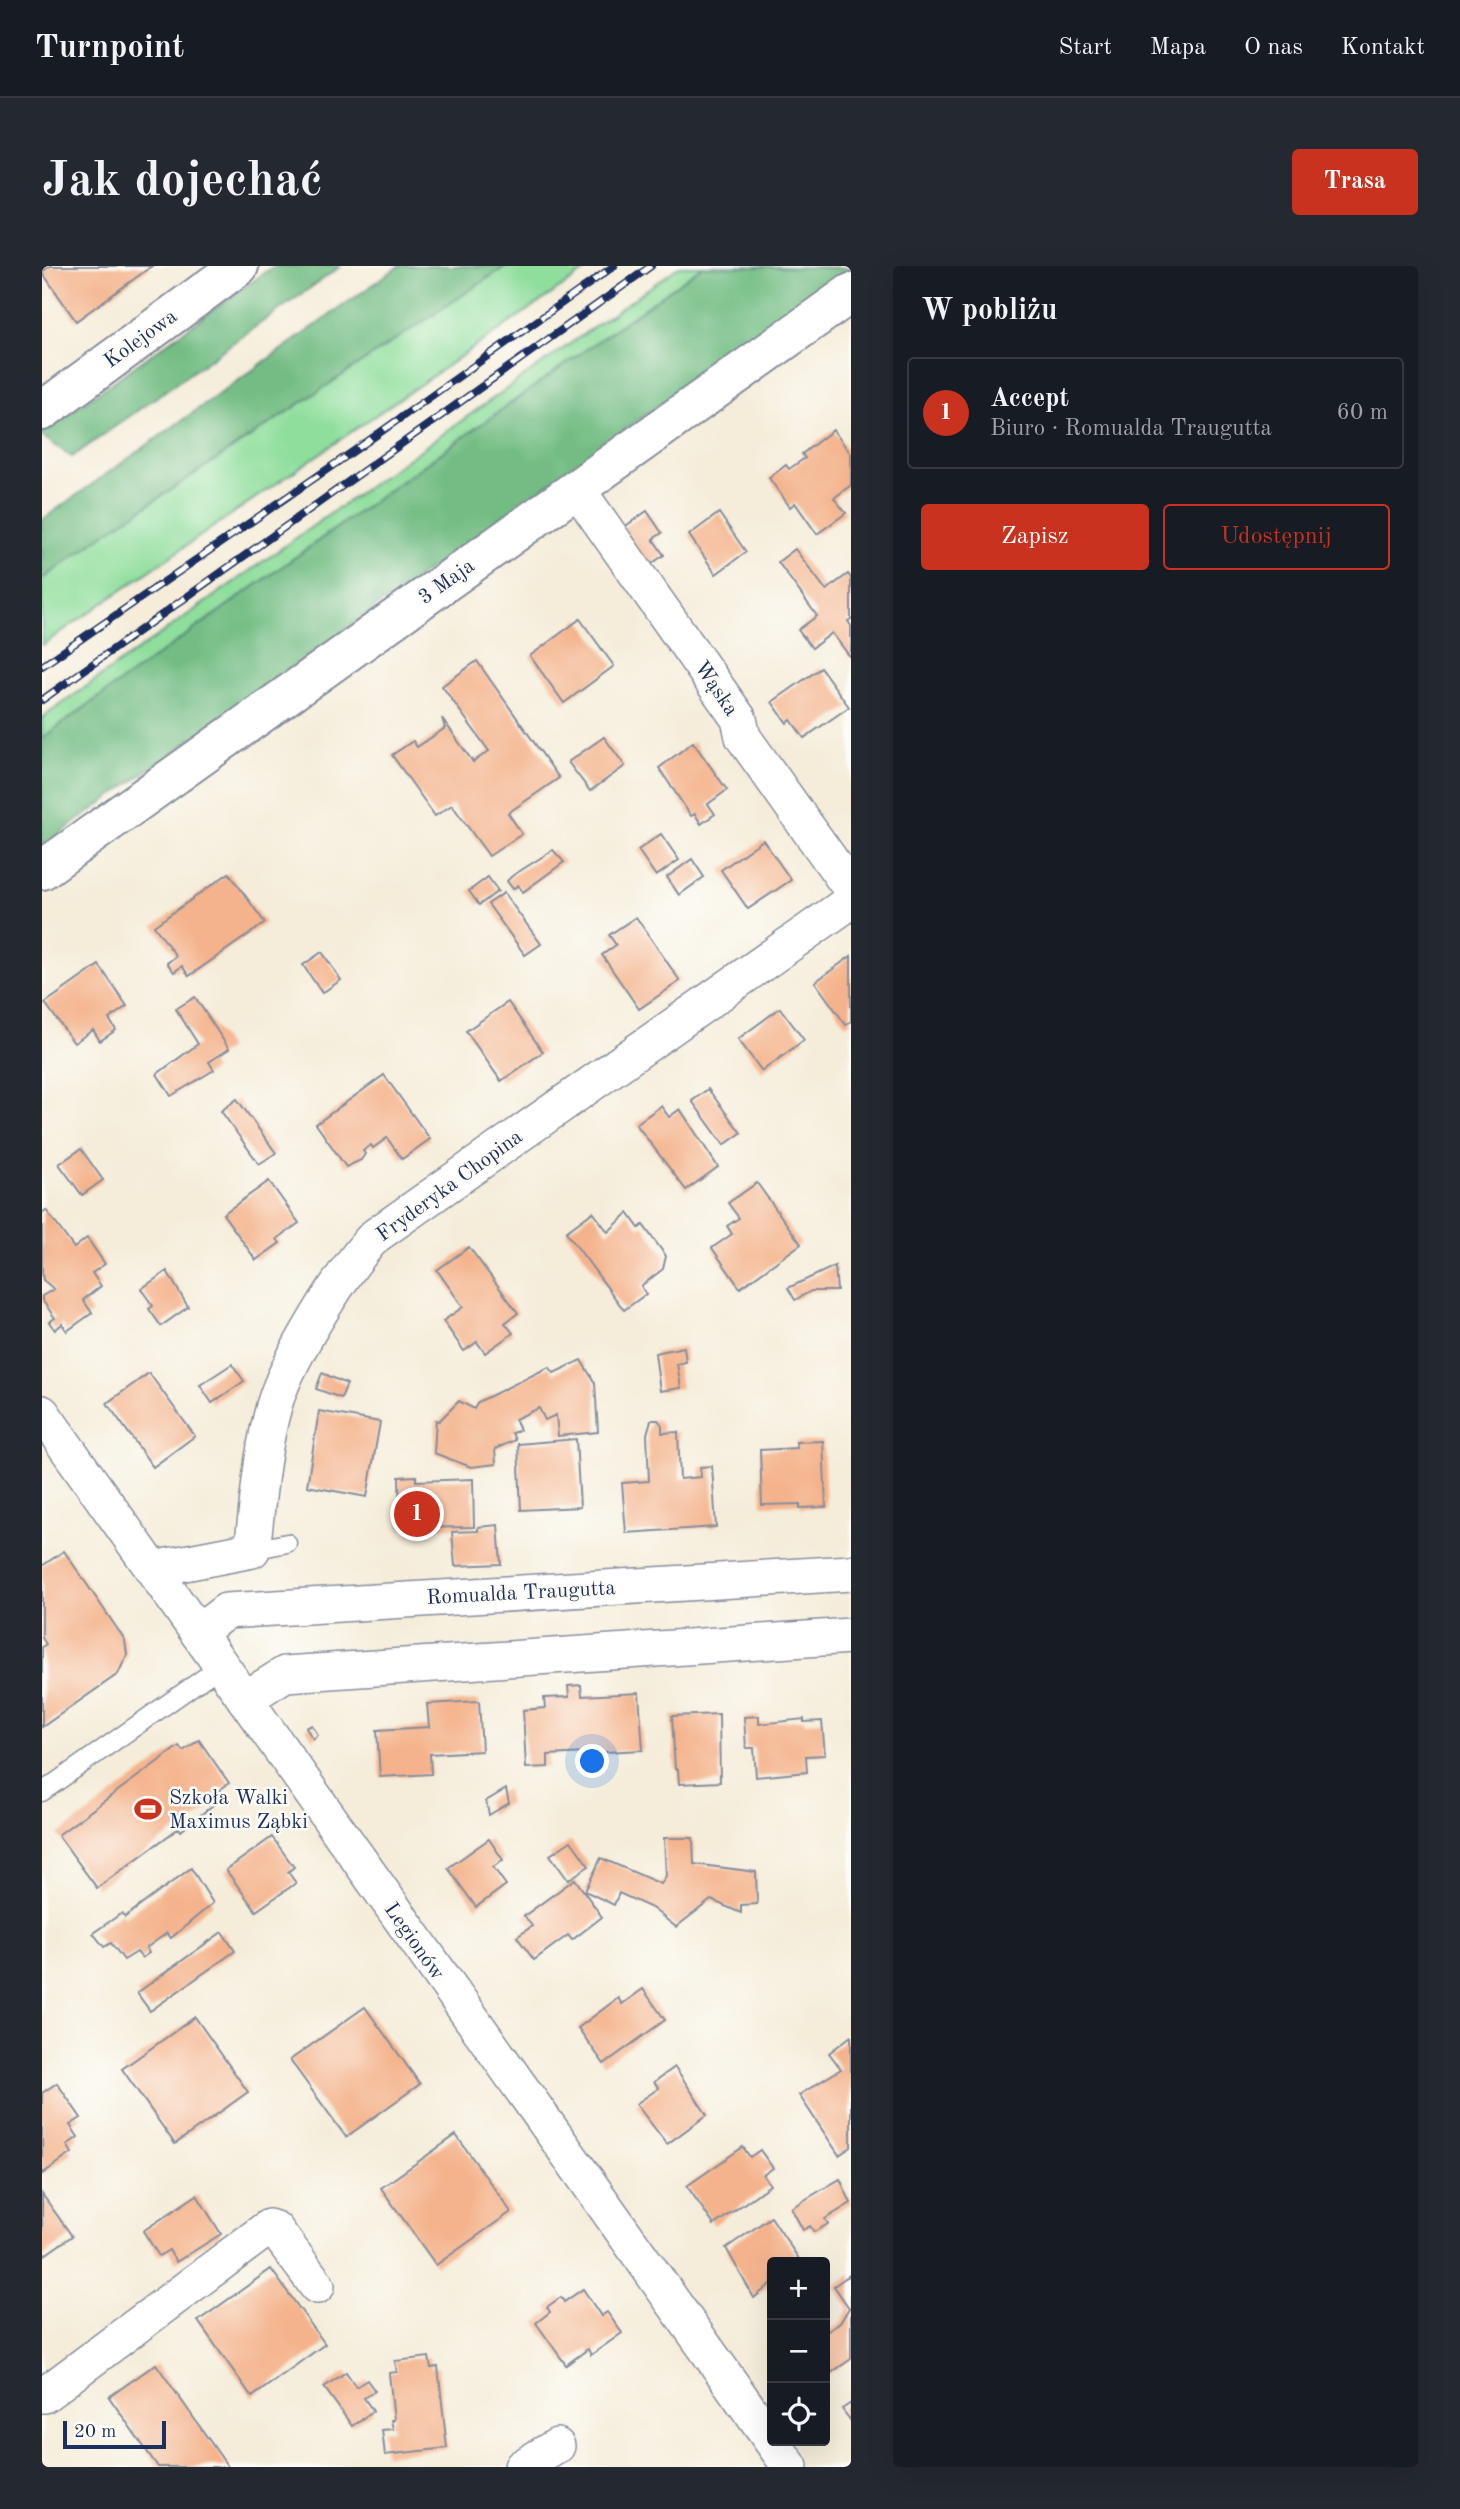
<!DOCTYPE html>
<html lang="pl">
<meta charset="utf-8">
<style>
:root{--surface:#171b24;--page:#242831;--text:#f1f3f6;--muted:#9ea1a6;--line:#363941;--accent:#c8321e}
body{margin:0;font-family:"Old Standard TT",serif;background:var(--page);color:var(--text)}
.controls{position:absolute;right:21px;bottom:21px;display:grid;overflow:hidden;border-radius:7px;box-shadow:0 7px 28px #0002}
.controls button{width:63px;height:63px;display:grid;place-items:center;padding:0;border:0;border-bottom:2px solid var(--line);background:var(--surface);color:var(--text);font:35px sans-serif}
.scale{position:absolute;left:21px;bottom:18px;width:103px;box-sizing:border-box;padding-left:7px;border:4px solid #1b2f5e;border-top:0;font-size:19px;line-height:24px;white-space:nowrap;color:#1b2f5e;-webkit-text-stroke:5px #fdfcf7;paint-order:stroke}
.you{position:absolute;left:551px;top:1496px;width:24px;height:24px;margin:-18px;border:5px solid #fff;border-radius:50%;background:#1a73e8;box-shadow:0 0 0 10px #1a73e833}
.badge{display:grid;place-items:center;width:46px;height:46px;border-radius:50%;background:var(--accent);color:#fff;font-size:23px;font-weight:700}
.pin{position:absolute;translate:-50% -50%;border:4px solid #fff;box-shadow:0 2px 7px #0006}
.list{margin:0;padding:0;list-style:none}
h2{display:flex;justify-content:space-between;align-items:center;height:91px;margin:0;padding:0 28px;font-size:30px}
h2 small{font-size:23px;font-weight:400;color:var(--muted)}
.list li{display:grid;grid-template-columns:46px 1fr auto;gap:21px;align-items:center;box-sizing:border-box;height:112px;margin:0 14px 14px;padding:0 14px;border:2px solid var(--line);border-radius:7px}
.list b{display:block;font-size:26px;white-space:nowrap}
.list p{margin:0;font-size:23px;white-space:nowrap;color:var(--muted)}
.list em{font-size:23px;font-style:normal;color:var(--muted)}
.actions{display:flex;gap:14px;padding:21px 28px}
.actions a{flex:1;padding:16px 0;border:2px solid var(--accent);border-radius:7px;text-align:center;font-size:24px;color:var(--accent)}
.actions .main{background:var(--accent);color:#fff}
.icon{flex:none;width:38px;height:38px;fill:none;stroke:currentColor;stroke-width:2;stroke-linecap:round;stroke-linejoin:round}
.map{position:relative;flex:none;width:809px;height:2201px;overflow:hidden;border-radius:7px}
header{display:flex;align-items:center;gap:42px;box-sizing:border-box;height:98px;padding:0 35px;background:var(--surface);border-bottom:2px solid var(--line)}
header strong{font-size:33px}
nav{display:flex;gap:38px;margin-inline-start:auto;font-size:24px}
.intro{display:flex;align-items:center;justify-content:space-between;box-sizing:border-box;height:168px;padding:0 42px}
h1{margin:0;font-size:49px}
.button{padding:18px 32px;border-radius:7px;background:var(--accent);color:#fff;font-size:24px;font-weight:700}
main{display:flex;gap:42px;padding:0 42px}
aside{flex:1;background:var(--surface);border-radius:7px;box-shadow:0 7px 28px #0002}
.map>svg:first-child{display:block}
.green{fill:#8fde9c;stroke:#55867d;stroke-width:2}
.forest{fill:#73bd84;stroke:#477671;stroke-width:2}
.building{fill:#f4b38c}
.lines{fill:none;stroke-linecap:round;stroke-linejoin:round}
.service-casing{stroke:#888e9c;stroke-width:21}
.minor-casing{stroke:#888e9c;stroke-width:38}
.tertiary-casing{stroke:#888e9c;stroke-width:42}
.service{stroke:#fff;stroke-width:18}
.minor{stroke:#fff;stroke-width:35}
.tertiary{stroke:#fff;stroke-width:38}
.rail-casing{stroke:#1b2f5e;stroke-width:8}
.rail{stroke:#fdfcf7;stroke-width:5;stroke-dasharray:16;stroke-linecap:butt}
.labels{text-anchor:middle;stroke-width:5;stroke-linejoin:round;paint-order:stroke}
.street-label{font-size:21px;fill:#1b2f5e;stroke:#fdfcf7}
.poi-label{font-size:21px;fill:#1b2f5e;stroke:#fdfcf7;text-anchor:start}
</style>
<header>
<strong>Turnpoint</strong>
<nav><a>Start</a><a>Mapa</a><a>O nas</a><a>Kontakt</a></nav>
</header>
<div class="intro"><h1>Jak dojechać</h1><a class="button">Trasa</a></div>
<main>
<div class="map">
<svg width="809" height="2201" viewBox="0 0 809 2201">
<rect width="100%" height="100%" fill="#fdfcf7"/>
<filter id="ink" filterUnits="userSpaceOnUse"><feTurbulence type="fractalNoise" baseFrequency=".0143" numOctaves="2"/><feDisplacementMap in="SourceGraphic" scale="14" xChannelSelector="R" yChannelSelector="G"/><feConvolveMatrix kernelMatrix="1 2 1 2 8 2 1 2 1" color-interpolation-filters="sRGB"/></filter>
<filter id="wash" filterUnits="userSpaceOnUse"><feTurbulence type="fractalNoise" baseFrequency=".00686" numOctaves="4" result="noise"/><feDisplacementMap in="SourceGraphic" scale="28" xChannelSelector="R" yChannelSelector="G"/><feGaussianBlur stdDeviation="1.57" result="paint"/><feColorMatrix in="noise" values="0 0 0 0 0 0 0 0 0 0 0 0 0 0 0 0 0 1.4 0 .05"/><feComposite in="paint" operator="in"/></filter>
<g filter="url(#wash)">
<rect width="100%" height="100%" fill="#f5edda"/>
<!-- green -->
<g class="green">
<path d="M 464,0 L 550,0 L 0,379 L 0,313 L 58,271 Z"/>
<path d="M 638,0 L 661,0 L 0,472 L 0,452 Z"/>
</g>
<!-- forest -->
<g class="forest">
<path d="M 232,0 L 299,0 L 30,191 L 0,170 L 0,167 Z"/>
<path d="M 357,0 L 464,0 L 58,271 L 0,313 L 0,254 Z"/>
<path d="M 661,0 L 809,2 L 0,580 L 0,472 Z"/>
</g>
<g id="blocks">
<!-- building -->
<g class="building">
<path d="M 8,0 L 110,0 L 34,55 L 0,6 Z"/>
<path d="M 791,164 L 809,188 L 809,219 L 792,232 L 804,247 L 775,268 L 753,237 L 748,241 L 727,212 L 744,199 L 747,203 L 763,192 L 760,188 Z"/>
<path d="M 605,245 L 620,267 L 611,273 L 622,289 L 605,301 L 578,264 Z"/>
<path d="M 677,247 L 704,286 L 674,308 L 647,269 Z"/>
<path d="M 753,283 L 784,324 L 806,308 L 809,312 L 809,353 L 806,355 L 809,360 L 809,392 L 790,367 L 770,382 L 756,364 L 775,350 L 736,296 Z"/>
<path d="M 538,353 L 572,400 L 522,437 L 488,390 Z"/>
<path d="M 435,395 L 517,512 L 466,547 L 480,568 L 447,590 L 410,539 L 393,550 L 350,489 L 371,475 L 375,481 L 403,462 L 400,452 L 431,496 L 447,485 L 400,420 Z"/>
<path d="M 779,402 L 807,441 L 762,472 L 749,454 L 745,457 L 730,436 Z"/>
<path d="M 562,471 L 583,500 L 548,525 L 526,496 Z"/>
<path d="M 651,476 L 685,524 L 666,538 L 673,548 L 659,558 L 653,548 L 649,550 L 617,502 Z"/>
<path d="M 619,568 L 637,594 L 614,610 L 596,584 Z"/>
<path d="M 721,574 L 749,614 L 706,643 L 679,604 Z"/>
<path d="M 511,584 L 522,596 L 481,626 L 476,619 L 471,623 L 465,615 L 470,610 Z"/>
<path d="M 650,593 L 662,611 L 637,629 L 625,611 Z"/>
<path d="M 187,607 L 223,657 L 147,710 L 140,700 L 132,706 L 125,697 L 134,690 L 112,660 Z"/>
<path d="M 446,611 L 456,625 L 437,639 L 427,625 Z"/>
<path d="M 462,627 L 499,678 L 483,689 L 446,638 Z"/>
<path d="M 594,651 L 638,715 L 597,743 L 560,689 L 574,679 L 567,669 Z"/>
<path d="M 280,686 L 299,714 L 280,727 L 261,699 Z"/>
<path d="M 809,690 L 809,755 L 804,759 L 773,716 Z"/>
<path d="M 57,699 L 85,740 L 67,753 L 74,764 L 58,775 L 51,764 L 32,777 L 3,737 Z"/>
<path d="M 153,731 L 187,783 L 167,796 L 172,804 L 129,830 L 115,808 L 156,778 L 134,743 Z"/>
<path d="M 466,736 L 501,786 L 459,815 L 424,765 Z"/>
<path d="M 738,742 L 762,774 L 720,805 L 696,773 Z"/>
<path d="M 342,809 L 388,873 L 360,893 L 345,872 L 331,882 L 329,879 L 321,885 L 323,888 L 319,894 L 304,901 L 274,858 Z"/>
<path d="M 666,823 L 699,867 L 682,879 L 650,835 Z"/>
<path d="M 195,833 L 234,887 L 217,898 L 179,845 Z"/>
<path d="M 619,840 L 627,851 L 638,843 L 676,901 L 644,924 L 594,858 Z"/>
<path d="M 39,883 L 61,914 L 40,929 L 17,898 Z"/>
<path d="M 227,915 L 257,957 L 235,973 L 238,977 L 214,994 L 181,948 Z"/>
<path d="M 715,917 L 759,978 L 698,1022 L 670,982 L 690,968 L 685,960 L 697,952 L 686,937 Z"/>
<path d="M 4,944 L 32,982 L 45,972 L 63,998 L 50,1007 L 59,1020 L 41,1034 L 50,1047 L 25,1065 L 20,1058 L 13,1064 L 7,1056 L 13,1052 L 0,1034 L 0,1030 L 12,1023 L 1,1014 L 0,1006 L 0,947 Z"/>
<path d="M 551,946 L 566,966 L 586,947 L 597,962 L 601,959 L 624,990 L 621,1003 L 599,1020 L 604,1028 L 582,1044 L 524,966 Z"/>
<path d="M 427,981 L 476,1047 L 463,1057 L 471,1067 L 443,1087 L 435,1076 L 422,1085 L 401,1055 L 421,1041 L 395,1004 Z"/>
<path d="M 793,1000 L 795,1025 L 769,1025 L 753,1034 L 746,1022 Z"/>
<path d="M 125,1005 L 146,1041 L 119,1060 L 107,1043 L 111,1040 L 99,1023 Z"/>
<path d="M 642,1081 L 644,1096 L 635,1098 L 639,1122 L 618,1125 L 613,1087 Z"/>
<path d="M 539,1094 L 553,1117 L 556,1166 L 516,1170 L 514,1149 L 503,1154 L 497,1142 L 473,1153 L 478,1164 L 470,1167 L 473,1174 L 453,1183 L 454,1198 L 429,1201 L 392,1187 L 394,1154 L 397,1155 L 417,1135 L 432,1143 L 436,1136 L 507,1101 L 512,1107 Z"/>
<path d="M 190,1098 L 202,1115 L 170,1137 L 158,1119 Z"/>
<path d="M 107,1107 L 153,1170 L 111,1201 L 65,1137 Z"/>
<path d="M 280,1107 L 305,1118 L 299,1132 L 274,1123 Z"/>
<path d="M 277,1145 L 338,1156 L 325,1231 L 265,1220 Z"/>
<path d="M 609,1154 L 616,1154 L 620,1159 L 620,1167 L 636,1166 L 638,1213 L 659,1211 L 658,1201 L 670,1200 L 674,1261 L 584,1267 L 580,1217 L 607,1215 L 605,1168 Z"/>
<path d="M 534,1173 L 538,1241 L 479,1244 L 476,1178 Z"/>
<path d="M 781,1175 L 784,1241 L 758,1242 L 758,1238 L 720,1239 L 718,1184 L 755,1182 L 754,1176 Z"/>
<path d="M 374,1210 L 374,1215 L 431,1213 L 432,1261 L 358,1262 L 357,1211 Z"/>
<path d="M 456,1259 L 459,1298 L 413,1300 L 410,1266 L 436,1265 L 436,1261 Z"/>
<path d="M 22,1285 L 83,1374 L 85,1389 L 76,1408 L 0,1461 L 0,1381 L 4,1378 L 0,1372 L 0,1300 Z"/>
<path d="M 539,1419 L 540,1430 L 597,1427 L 601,1484 L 506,1489 L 506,1501 L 484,1502 L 481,1444 L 503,1442 L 502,1432 L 527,1431 L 526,1420 Z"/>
<path d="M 437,1435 L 440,1485 L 388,1488 L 389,1508 L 338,1511 L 335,1464 L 387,1461 L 385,1438 Z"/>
<path d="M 677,1448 L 678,1516 L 637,1518 L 636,1503 L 633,1503 L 630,1450 Z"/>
<path d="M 717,1450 L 717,1458 L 762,1453 L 762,1456 L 780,1455 L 783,1489 L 764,1490 L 765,1506 L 714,1511 L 712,1482 L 704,1482 L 702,1451 Z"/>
<path d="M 270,1459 L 276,1469 L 271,1473 L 264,1462 Z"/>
<path d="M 157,1474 L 187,1517 L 172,1528 L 177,1534 L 139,1565 L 137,1562 L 55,1622 L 16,1569 L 137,1480 L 141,1485 Z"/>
<path d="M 464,1523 L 467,1537 L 447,1549 L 444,1535 Z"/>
<path d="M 230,1571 L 252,1601 L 246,1606 L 254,1617 L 214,1645 L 184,1604 Z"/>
<path d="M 622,1572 L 651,1572 L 652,1598 L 714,1606 L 715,1638 L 699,1639 L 699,1647 L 669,1634 L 634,1661 L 610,1642 L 577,1627 L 572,1639 L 543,1625 L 559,1592 L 619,1618 L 624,1610 Z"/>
<path d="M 447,1573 L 461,1594 L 451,1601 L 464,1619 L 434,1641 L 406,1602 Z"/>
<path d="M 529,1575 L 547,1600 L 526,1614 L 508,1589 Z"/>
<path d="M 149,1602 L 171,1637 L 129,1672 L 125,1667 L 104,1682 L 107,1687 L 100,1692 L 95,1686 L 82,1694 L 69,1677 L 62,1681 L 51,1667 L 80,1647 L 83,1651 Z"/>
<path d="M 533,1613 L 560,1651 L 530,1674 L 526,1669 L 492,1694 L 475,1671 L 490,1660 L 482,1650 Z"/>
<path d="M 180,1666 L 193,1685 L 108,1745 L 95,1727 Z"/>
<path d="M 601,1723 L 623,1754 L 562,1798 L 536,1762 L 576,1732 L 580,1738 Z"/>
<path d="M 323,1741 L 378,1818 L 304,1871 L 248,1794 Z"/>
<path d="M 153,1751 L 206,1826 L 133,1878 L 80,1803 Z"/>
<path d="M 809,1770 L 809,1881 L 797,1889 L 757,1829 L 799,1803 L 787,1787 Z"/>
<path d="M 633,1801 L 665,1849 L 625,1878 L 594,1838 L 617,1822 L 612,1816 Z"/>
<path d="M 15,1817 L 39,1852 L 28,1859 L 36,1871 L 25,1879 L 30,1887 L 0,1908 L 0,1827 Z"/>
<path d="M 414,1869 L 469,1946 L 394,1999 L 339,1922 Z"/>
<path d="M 701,1881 L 708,1891 L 718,1884 L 731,1902 L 721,1909 L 728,1919 L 672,1959 L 645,1920 Z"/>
<path d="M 798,1913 L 809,1937 L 783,1953 L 786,1958 L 772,1966 L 768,1960 L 761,1964 L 749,1942 Z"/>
<path d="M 0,1928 L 30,1970 L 0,1991 Z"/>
<path d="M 155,1929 L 179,1968 L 134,1996 L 127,1984 L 117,1990 L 101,1965 Z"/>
<path d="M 729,1951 L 759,1996 L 730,1996 L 730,2017 L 712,2032 L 684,1982 Z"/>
<path d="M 229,2003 L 283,2078 L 210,2131 L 156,2055 Z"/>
<path d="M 809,2008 L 809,2093 L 783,2111 L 783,2067 L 798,2057 L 807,2042 L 792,2020 Z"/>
<path d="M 541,2023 L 559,2050 L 565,2046 L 580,2067 L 549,2089 L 546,2083 L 524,2099 L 494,2057 L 508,2046 L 505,2041 L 519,2031 L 522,2036 Z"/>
<path d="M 387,2091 L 389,2102 L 396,2101 L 405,2182 L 343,2189 L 340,2164 L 351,2163 L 349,2154 L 352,2154 L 347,2107 L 355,2106 L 353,2095 Z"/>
<path d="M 114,2098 L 186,2201 L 116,2201 L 67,2131 Z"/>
<path d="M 304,2106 L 314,2121 L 325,2114 L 333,2125 L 322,2132 L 331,2145 L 310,2160 L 282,2121 Z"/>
<path d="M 809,2137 L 809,2155 L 800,2143 Z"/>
</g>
</g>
</g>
<g filter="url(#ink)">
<use href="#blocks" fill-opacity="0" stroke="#888e9c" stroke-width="2"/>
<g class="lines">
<defs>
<g id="service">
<path d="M 210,1284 L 245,1277"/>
<path d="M 0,1526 L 179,1400"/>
</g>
<g id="minor">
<path d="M 535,223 L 697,453 L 701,471 L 809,623"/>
<path d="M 0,1147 L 748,2201"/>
<path d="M 111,1303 L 210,1284 C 216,1237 219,1186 232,1140 C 244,1096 301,1004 333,970 L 809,635"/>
<path d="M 156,1367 L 184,1345 L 809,1307"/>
<path d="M 203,1433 L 243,1408 L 809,1370"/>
<path d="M 2,2129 L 227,1961 L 233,1963 L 275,2020"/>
<path d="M 480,2201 L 515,2180"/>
</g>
<g id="tertiary">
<path d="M 0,145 L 197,0"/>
<path d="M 0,604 L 809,27"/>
</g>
</defs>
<!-- service casing -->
<use href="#service" class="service-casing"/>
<!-- minor casing -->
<use href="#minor" class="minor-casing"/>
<!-- tertiary casing -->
<use href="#tertiary" class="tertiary-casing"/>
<!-- service -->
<use href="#service" class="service"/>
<!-- minor -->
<use href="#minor" class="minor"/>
<!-- tertiary -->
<use href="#tertiary" class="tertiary"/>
<defs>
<g id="rail">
<path d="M 0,400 L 319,180 L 572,0"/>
<path d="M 0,434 L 609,0"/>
</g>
</defs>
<!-- rail casing -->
<use href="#rail" class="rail-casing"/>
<!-- rail -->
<use href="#rail" class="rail"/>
</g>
</g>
<!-- icons -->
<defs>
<symbol id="stadium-bare" viewBox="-9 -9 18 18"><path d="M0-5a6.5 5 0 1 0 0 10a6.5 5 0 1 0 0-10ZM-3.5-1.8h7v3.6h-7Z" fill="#c8321e" stroke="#fdfcf7" stroke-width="2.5" paint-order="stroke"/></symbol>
</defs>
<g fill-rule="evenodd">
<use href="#stadium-bare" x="87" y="1524" width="38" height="38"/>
</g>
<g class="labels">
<!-- street labels -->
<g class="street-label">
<text transform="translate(98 72) rotate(-36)" y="7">Kolejowa</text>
<text transform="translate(404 315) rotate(-35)" y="7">3 Maja</text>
<text transform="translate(675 422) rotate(56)" y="7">Wąska</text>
<text transform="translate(407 919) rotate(-36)" y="7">Fryderyka Chopina</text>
<text transform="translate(479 1326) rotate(-3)" y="7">Romualda Traugutta</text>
<text transform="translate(373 1675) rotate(55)" y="7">Legionów</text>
</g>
<!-- poi labels -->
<g class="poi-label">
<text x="127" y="1538">Szkoła Walki<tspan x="127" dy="24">Maximus Ząbki</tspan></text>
</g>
</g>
</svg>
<div class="controls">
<button>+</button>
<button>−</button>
<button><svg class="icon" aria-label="locate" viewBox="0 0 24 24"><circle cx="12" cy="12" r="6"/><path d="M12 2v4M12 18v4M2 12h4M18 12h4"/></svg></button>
</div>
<div class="scale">20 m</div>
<div class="you"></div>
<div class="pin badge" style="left:375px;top:1248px">1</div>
</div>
<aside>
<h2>W pobliżu<small></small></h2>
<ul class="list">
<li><span class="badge">1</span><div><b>Accept</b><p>Biuro · Romualda Traugutta</p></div><em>60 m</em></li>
</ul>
<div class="actions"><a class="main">Zapisz</a><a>Udostępnij</a></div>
</aside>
</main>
